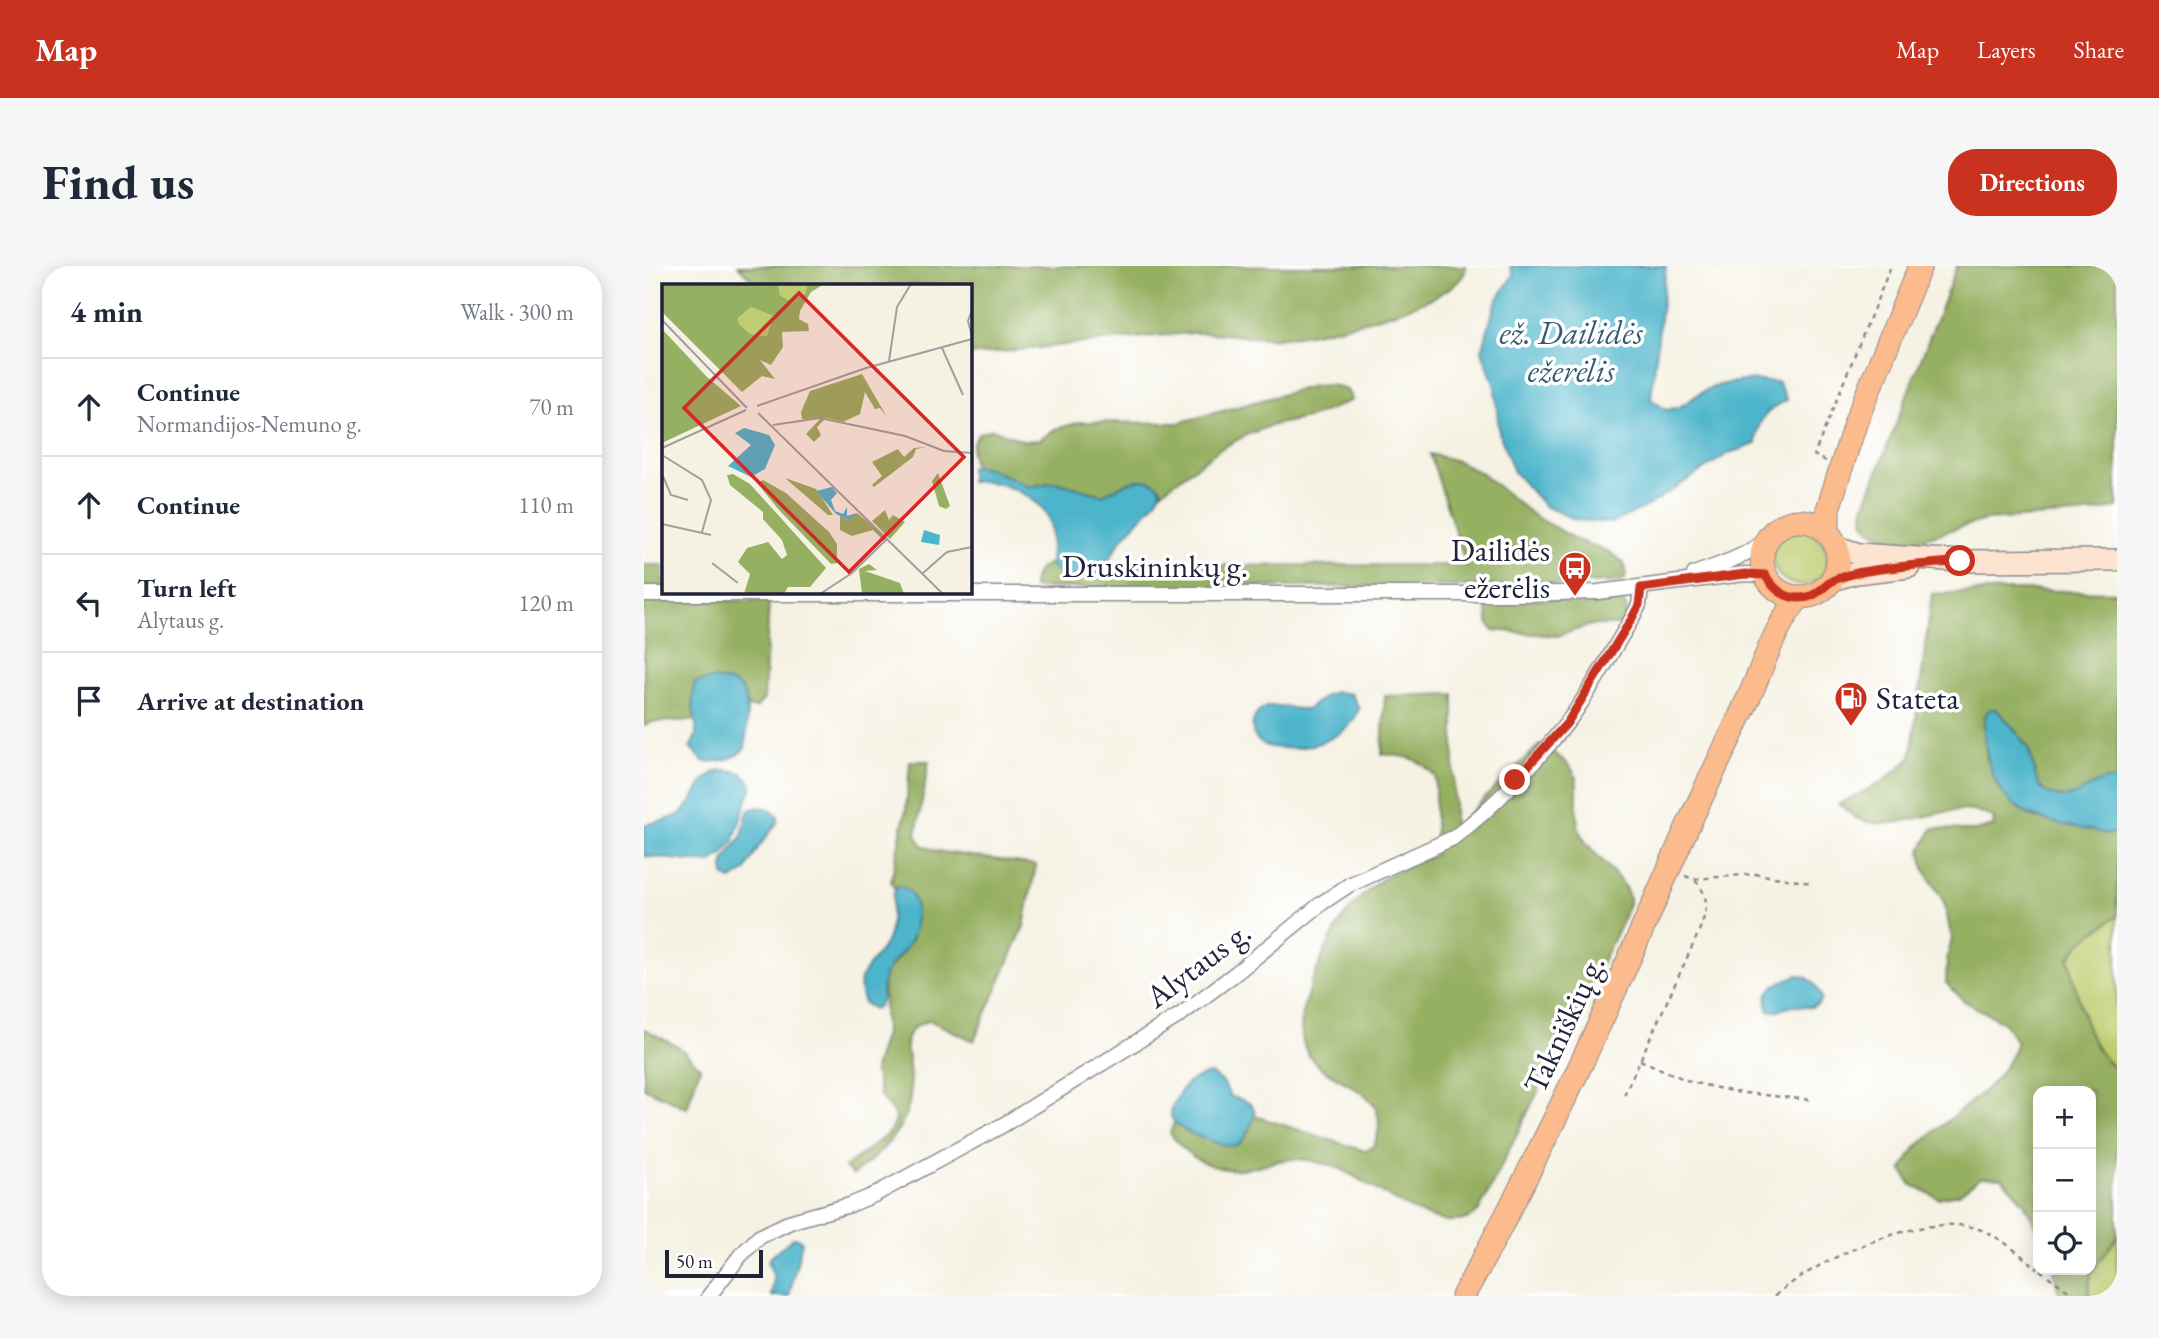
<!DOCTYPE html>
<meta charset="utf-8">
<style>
:root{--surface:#fff;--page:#f6f6f7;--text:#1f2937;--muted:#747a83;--line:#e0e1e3;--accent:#c8321e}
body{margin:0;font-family:"EB Garamond",serif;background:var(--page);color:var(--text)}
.controls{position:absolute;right:21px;bottom:21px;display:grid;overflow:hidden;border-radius:14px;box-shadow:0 4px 18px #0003}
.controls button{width:63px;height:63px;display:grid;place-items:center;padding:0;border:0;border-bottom:2px solid var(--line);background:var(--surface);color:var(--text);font:35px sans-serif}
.scale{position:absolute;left:21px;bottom:18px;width:98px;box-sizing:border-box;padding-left:7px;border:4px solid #22223b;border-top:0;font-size:19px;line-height:24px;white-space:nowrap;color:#22223b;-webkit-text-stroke:5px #fff;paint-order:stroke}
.stop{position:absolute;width:21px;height:21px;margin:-16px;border:5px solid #c8321e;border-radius:50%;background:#fff}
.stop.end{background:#c8321e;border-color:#fff;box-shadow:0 2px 7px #0008}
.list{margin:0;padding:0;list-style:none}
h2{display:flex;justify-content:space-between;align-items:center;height:91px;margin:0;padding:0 28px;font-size:30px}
h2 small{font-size:23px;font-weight:400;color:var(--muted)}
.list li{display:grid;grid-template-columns:46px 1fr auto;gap:21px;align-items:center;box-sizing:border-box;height:98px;padding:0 28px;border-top:2px solid var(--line)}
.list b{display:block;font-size:26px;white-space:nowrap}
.list p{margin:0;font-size:23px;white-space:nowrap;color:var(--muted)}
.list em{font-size:23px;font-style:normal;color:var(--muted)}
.icon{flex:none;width:38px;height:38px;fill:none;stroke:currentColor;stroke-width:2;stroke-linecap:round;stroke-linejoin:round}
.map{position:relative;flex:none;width:1473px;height:1030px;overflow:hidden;border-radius:28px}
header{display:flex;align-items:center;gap:42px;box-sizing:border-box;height:98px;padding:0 35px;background:var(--accent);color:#fff}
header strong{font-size:33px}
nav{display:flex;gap:38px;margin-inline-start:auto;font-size:24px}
.intro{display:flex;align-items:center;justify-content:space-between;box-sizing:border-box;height:168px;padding:0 42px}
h1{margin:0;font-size:49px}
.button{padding:18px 32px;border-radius:28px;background:var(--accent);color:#fff;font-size:24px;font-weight:700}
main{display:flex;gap:42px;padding:0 42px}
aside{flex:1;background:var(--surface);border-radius:28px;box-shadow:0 4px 18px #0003}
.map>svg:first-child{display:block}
.green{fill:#becd6f;stroke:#707855;stroke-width:2}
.forest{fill:#96b062;stroke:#5c694e;stroke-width:2}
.water{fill:#4db5cb;stroke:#386c83;stroke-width:2}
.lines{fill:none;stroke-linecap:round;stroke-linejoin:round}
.street-casing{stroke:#8c8a8f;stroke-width:17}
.secondary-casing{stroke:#8c8a8f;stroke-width:24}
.primary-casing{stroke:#8c8a8f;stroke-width:25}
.path{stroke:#8c8a8f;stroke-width:2.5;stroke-dasharray:5 5;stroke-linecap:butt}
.street{stroke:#fff;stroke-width:14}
.secondary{stroke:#fde4d1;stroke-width:21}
.primary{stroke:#fbbb8d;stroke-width:23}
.route{stroke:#c8321e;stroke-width:9}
.labels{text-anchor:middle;stroke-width:7;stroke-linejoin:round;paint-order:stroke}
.poi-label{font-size:32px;fill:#22223b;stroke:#fff;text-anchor:end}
.street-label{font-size:32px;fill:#22223b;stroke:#fff}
.water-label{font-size:33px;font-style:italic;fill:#335d75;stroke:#fff}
.inset-road{fill:none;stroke:#a19fa0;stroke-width:2}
.view{fill:#d62828;fill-opacity:0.15;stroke:#d62828;stroke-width:3.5}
.inset-edge{fill:none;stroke:#22223b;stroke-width:3.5}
</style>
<header>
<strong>Map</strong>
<nav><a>Map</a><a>Layers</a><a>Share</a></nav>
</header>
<div class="intro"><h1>Find us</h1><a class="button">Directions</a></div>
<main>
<aside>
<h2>4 min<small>Walk · 300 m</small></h2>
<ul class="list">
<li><svg class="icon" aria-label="ahead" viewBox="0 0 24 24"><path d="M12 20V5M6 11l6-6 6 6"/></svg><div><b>Continue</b><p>Normandijos-Nemuno g.</p></div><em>70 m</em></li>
<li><svg class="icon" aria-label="ahead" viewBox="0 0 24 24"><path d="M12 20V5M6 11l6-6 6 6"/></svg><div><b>Continue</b></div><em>110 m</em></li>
<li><svg class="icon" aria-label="left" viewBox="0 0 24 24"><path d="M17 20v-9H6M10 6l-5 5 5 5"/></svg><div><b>Turn left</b><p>Alytaus g.</p></div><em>120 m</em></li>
<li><svg class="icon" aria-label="arrive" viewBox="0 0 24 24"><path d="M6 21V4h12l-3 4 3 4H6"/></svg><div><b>Arrive at destination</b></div></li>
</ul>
</aside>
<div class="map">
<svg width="1473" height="1030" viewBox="0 0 1473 1030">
<rect width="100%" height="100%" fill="#fff"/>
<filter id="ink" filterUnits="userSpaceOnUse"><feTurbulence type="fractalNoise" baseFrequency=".0143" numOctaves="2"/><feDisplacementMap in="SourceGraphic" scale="14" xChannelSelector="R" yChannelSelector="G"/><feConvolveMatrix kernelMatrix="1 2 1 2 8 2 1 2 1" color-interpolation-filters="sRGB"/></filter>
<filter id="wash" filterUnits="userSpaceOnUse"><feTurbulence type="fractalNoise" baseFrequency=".00686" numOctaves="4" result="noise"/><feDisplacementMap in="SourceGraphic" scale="28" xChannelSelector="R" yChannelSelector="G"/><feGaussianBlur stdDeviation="1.57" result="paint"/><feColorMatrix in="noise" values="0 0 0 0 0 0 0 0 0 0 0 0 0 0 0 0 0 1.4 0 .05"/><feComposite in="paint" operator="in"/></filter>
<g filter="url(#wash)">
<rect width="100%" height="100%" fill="#f5f2e3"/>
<!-- green -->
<g class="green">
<circle cx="1156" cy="292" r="27"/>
<path d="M 1473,650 L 1473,803 C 1442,785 1433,726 1425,692 L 1438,675 Z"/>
<path d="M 1473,971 L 1473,1030 L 1444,1030 L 1447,1007 Z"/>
</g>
<!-- forest -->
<g class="forest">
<path d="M 94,0 L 822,0 C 822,38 667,70 635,72 C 606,74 578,65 549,67 C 475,72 400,82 326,89 L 326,19 L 113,19 Z"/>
<path d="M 1313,0 L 1473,0 L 1473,242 L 1436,248 L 1341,254 L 1277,273 L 1259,274 L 1244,272 L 1226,264 L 1219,255 L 1220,241 Z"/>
<path d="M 688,119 L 703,124 L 708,134 L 668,151 L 629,159 L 604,168 L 576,183 L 517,226 L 516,221 L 485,216 L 458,229 L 411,216 L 386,221 L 344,202 L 330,200 L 327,186 L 329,176 L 335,167 L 348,163 L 380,175 L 395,174 L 412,163 L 436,156 L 534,157 L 669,120 Z"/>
<path d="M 786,188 L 814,195 L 837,207 L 889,249 L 935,275 L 965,286 L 979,296 L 982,303 L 981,313 L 976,316 L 820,320 L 389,322 C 390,308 392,303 406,297 L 408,302 L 454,305 L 461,300 L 822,299 Z"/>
<rect x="0" y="299" width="19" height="23"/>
<path d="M 1364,324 L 1473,326 L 1473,514 C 1448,511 1439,533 1417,531 C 1384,527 1394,500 1383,481 C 1375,467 1363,455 1352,443 L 1341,449 L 1340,467 L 1343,494 L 1375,543 L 1388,551 L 1464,568 L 1473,566 L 1473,650 L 1438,675 L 1425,692 C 1433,726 1442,785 1473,803 L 1473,971 L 1447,1007 L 1444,1030 L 1415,1030 L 1410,1004 L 1447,1004 L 1447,825 L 1394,825 L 1394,964 L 1380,937 L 1358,912 L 1337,911 L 1315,928 L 1294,932 L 1266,918 L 1258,903 C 1263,896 1267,887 1273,881 C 1306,848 1358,823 1373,776 L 1359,756 L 1320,735 L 1302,717 L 1303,693 L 1308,673 L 1300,636 L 1280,603 L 1277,584 L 1289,562 L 1332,565 L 1350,560 L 1349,552 C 1310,528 1261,569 1217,554 C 1209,552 1202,543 1195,538 L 1237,517 L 1267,492 L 1288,328 Z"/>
<path d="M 977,333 C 986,343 983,348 978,359 L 947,359 L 913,370 L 849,364 L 844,357 L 843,334 Z"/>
<path d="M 0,334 L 125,335 L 120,433 L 112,442 L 103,441 L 100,427 L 49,444 L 54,454 L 8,456 L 0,460 Z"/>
<path d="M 810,428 L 810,562 L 896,478 C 906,485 923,494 929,505 C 938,518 928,547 937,568 C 946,589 988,616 985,637 C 983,644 980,651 977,657 L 835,945 C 799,981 725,912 689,900 C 678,897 663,893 652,893 C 635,893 621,899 605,902 C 573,908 544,894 526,867 L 530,856 L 543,866 L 596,877 L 611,850 L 721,885 L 730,880 C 755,816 678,823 661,782 C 657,772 657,760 658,750 C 661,727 688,665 703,647 C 710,638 720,628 729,620 C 745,606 771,598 791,589 L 791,510 C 773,490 763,491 738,488 L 741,430 Z"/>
<path d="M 266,495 L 285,495 L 272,569 L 278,579 L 292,585 L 392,599 L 380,660 L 330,775 L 285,754 C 273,759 264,763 262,777 C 264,794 268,814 266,831 C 263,864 233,890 209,909 L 201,901 L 244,868 L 252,855 L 250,848 L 236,830 L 230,803 L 241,767 L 239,716 L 241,708 L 267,675 L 254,620 L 250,622 L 247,615 L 262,543 Z"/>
<path d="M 0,763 L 35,781 L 56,801 L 43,842 L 0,822 Z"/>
</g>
<!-- water -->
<g class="water">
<path d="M 866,0 L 1022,0 L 1007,133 L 1022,144 C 1045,141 1047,129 1067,122 C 1088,114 1111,113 1134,116 L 1143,134 C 1122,144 1113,154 1112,178 L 1085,187 L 1007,238 L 969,257 L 932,254 L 900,240 L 870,206 L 855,167 L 851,121 L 838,85 L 851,38 L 869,9 Z"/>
<path d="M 326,200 L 344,202 L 386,221 L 411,216 L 458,229 C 476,221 499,204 516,221 L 517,226 C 508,245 487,259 475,277 C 469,286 465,298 455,304 C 442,312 414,314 406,297 C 406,284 410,266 405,254 C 395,228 351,212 326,216 Z"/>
<path d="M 69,413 C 76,415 85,415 91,418 C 109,426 102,466 101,482 C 89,495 76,495 60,496 L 46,481 C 57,465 51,457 49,441 C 48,433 50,425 50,417 Z"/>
<path d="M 691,426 L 707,428 L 715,442 C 707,471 666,484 638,482 C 631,481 623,482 617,477 C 602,467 608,443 626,440 C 639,438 652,445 664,443 L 681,430 Z"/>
<path d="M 1352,443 C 1363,454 1374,467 1383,481 C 1394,500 1384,527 1417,531 C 1439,533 1448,511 1473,514 L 1473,566 L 1464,568 C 1405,555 1351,555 1342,481 C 1340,469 1338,455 1344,444 Z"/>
<path d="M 77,504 C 92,505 101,505 108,519 L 89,576 L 78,589 L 66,597 L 0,590 L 0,559 C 11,556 28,554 37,547 C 56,532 51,513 77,504 Z"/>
<path d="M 115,541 L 125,543 L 134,550 L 133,557 L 114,582 L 101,605 L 87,614 L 81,611 C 74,594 89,584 97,571 C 101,564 100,553 105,544 Z"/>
<path d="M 254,620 C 277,623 275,661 265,677 C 259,688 247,696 241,708 C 235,720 243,736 230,743 L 220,737 C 205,702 237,697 245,668 C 249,654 245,629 254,620 Z"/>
<path d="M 1154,709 C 1168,711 1172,720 1178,732 C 1175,737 1176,738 1170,740 C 1164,743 1159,740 1153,740 C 1143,739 1135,747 1125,745 C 1115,722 1137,716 1154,709 Z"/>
<path d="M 567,808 L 579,816 L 586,830 C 593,834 606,833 610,843 C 614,850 601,873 595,878 C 591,881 589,880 584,880 C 570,876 530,866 527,849 C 526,841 532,834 535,828 C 542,816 553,810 567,808 Z"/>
<path d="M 149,972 L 154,972 L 158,976 L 145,1030 L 127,1030 L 130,1012 L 124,995 L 128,989 Z"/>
</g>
</g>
<g filter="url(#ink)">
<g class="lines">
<defs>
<g id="street">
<path d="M 1050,308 C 1077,298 1102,291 1124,272"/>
<path d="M 0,328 L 868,328 L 954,326 L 1100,308 L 1121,309"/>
<path d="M 65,1030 L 96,990 L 115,971 L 148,955 L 206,939 L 230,929 L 359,859 L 536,749 L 592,707 L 678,637 L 705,619 L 809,572 C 848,543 892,496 922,458 C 947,426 966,388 987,354 L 995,339 L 997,322"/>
</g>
<g id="secondary">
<path d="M 1193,281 L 1215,288 L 1316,295 L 1473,294"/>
<path d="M 1188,314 L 1212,307 L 1265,301"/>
</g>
<g id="primary">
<circle cx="1156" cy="293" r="38"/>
<path d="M 1184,267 L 1184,243 L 1212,155 L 1276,0"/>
<path d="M 819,1030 C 901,883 970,729 1037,575 C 1059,526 1083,479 1105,431 C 1120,398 1131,359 1155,332"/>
</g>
</defs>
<!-- street casing -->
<use href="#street" class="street-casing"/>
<!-- secondary casing -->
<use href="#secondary" class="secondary-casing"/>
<!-- primary casing -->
<use href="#primary" class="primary-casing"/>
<!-- path -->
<g class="path">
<path d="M 1182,195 L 1170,189 L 1247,0"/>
<path d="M 1041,610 L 1050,613 L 1112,608 L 1167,617"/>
<path d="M 996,794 L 1047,816 L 1091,826 L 1167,834"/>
<path d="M 980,829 L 1053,670 C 1062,647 1069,634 1050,613"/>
<path d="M 1396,1004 L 1431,1030"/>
<path d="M 1131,1030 C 1171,994 1277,946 1331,962 C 1354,968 1375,988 1394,1003"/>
</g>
<!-- street -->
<use href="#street" class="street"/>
<!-- secondary -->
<use href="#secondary" class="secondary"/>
<!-- primary -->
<use href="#primary" class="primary"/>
</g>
</g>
<g class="lines" filter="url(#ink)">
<!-- route -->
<path class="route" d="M 871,514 L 923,457 L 987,354 L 995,339 L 997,322 L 1101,308 L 1121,309 C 1129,322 1139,332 1155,332 C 1172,332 1176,323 1188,315 C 1193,312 1202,310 1208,308 C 1241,300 1281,299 1316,295"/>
</g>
<!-- icons -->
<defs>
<symbol id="bus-pin" viewBox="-11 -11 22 30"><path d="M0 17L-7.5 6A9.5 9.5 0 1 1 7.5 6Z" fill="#c8321e" stroke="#fff"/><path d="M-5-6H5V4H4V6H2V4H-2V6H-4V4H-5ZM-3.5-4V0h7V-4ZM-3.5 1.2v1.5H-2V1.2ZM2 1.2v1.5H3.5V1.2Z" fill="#fff"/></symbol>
<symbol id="fuel-pin" viewBox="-11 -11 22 30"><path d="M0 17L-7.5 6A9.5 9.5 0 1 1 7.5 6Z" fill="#c8321e" stroke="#fff"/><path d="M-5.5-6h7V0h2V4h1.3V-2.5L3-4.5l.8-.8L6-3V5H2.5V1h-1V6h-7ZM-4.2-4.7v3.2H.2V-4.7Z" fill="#fff"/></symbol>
</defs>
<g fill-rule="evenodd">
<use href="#bus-pin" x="912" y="283" width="38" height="52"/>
<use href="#fuel-pin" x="1188" y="413" width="38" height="52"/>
</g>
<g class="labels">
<!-- poi labels -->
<g class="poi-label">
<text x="906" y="295">Dailidės<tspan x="906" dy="37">ežerėlis</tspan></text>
<text x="1232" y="443" text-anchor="start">Stateta</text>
</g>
<!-- street labels -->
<g class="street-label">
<text x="511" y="311">Druskininkų g.</text>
<text transform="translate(554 698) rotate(-37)" y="11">Alytaus g.</text>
<text transform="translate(920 758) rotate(-65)" y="11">Takniškių g.</text>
</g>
<!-- water labels -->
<g class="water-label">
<text x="927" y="78">ež. Dailidės<tspan x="927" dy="38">ežerėlis</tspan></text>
</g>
</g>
<!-- overview -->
<g transform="translate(18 18)">
<rect width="310" height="310" fill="#f5f2e3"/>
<path d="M 116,0 L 146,0 L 143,10 L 126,16 L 118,11 ZM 89,23 L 111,32 L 105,52 L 88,50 L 77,40 L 76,34 Z" fill="#becd6f"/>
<path d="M 0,0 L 116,0 L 118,11 L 126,16 L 143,10 L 146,0 L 162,0 L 149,8 L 138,27 L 137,35 L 146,40 L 147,47 L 120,48 L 121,63 L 109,81 L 98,76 L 113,95 L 100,92 L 80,108 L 0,28 ZM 89,23 L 111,32 L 105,52 L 88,50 L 77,40 L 76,34 ZM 0,45 L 45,93 L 79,122 L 0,159 ZM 200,90 L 225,133 L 218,124 L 213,125 L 203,108 L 198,130 L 181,138 L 164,134 L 155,143 L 159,151 L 152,158 L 144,150 L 158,135 L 140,135 L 139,128 L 148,107 ZM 265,163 L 254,165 L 251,173 L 212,203 L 210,201 L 220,192 L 210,178 L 236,165 L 242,173 L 252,164 ZM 276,189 L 288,222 L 284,225 L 277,222 L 270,197 ZM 71,190 L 88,200 L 164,284 L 148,303 L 126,303 L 122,310 L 82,310 L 88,290 L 76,278 L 85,264 L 106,258 L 120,275 L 125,271 L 120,256 L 101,235 L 101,228 L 68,201 L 65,191 ZM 123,194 L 154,205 L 171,231 L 166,231 ZM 101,196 L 124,209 L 167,248 L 175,260 L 175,279 L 169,280 L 117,226 L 95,199 ZM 223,226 L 227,236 L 231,231 L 243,238 L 228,255 L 210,237 ZM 195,229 L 225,254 L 222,257 L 211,246 L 190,252 L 178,246 L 178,232 L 186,236 ZM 207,280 L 215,286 L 203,287 L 238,299 L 242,310 L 200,310 L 197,285 Z" fill="#96b062" fill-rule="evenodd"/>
<path d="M 82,144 L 107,151 L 113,161 L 103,185 L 89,193 L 66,182 L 89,161 L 73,149 ZM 170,203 L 175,209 L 169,216 L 173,227 L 181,230 L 185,223 L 185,232 L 195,229 L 193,232 L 186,236 L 174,230 L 154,207 ZM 262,246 L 278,251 L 277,261 L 259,258 Z" fill="#4db5cb"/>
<path class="inset-road" d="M 310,26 L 306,37 L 310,52M 0,36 L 85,124M 280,64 L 301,111M 227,77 L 235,23 L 249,0M 95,122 L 204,84 L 310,55M 96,129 L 281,310M 111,141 L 158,134 L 243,152 L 282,167 L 310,169M 0,164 L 84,126M 0,171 L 40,196 L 49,216 L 40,248M 0,190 L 9,211 L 26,216M 0,240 L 49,251M 50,279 L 76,299M 261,289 L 285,268 L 310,263M 158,310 L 190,289 L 226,254"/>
<path class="view" d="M 137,9 L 302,173 L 187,288 L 22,124 Z"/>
<rect width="310" height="310" class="inset-edge"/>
</g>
</svg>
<div class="controls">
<button>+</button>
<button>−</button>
<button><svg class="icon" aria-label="locate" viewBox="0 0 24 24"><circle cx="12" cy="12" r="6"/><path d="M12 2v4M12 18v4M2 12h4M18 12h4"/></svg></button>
</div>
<div class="scale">50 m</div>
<div class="stop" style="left:1316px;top:295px"></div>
<div class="stop end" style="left:871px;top:514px"></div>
</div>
</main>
